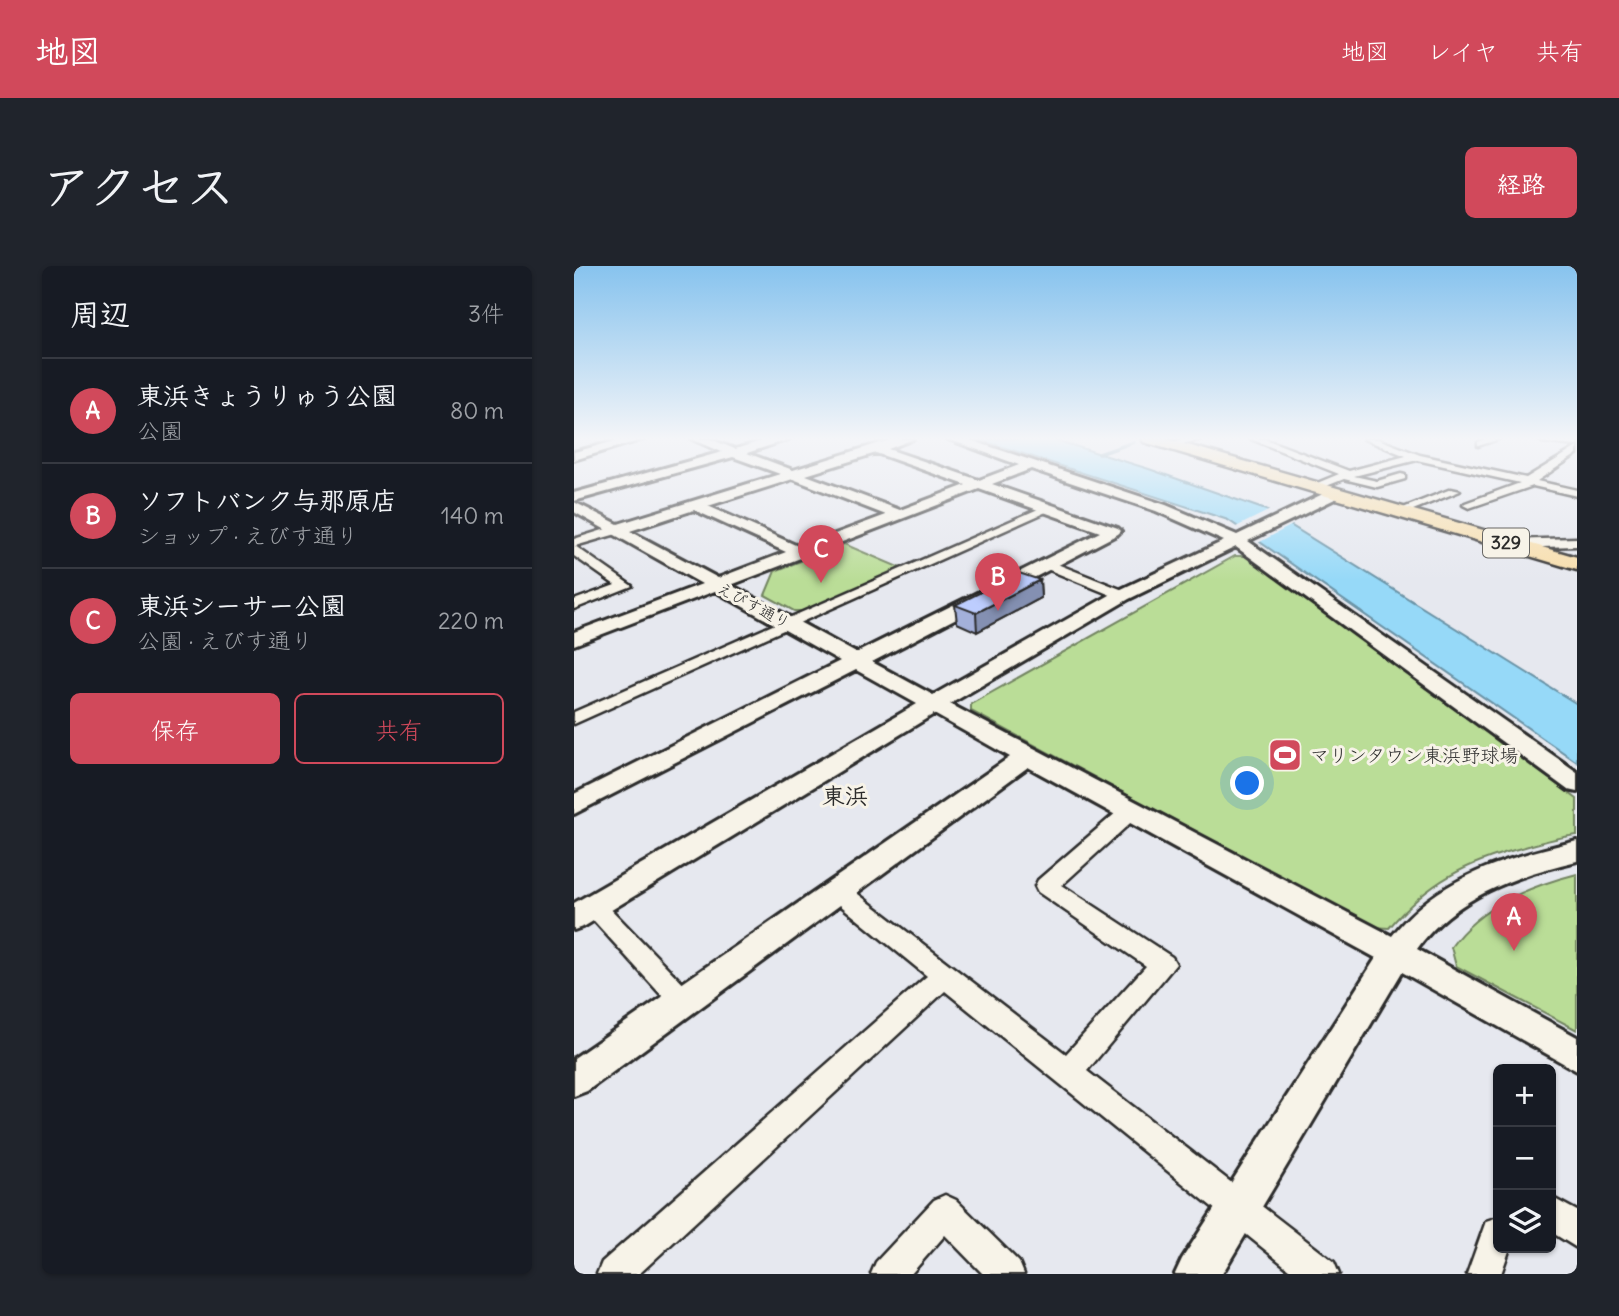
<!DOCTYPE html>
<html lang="ja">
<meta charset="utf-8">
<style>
:root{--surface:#171b24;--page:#20242c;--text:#f1f3f6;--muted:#9ea1a6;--line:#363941;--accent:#d1495b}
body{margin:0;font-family:Delius,"Klee One",sans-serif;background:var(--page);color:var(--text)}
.controls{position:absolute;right:21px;bottom:21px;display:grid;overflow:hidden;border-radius:10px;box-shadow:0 2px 5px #0004}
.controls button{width:63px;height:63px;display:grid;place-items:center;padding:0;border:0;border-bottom:2px solid var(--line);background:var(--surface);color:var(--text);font:35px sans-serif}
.you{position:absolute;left:674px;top:518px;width:24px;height:24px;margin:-18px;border:5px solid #fff;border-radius:50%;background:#1a73e8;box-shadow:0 0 0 10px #1a73e833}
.badge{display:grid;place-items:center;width:46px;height:46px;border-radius:50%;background:var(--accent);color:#fff;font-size:23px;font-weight:700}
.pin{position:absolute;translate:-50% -58px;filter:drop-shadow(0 2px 4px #0008)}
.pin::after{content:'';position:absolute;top:37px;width:24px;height:21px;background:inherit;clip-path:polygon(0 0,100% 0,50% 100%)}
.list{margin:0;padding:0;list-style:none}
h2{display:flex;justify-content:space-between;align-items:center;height:91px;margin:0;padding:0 28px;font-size:30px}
h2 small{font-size:23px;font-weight:400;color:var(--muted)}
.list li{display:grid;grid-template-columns:46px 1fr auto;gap:21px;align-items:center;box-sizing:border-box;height:105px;padding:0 28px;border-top:2px solid var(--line)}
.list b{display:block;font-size:26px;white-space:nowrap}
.list p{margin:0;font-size:23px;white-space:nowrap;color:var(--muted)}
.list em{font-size:23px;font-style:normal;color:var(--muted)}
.actions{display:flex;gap:14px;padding:21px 28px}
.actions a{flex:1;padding:16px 0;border:2px solid var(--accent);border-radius:10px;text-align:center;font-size:24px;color:var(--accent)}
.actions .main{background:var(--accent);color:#fff}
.icon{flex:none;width:38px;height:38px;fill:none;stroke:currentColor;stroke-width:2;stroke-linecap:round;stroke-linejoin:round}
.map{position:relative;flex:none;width:1003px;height:1008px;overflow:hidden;border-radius:10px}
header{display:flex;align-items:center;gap:42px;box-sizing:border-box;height:98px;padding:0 35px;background:var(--accent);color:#fff}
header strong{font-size:33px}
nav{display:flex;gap:38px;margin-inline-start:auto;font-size:24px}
.intro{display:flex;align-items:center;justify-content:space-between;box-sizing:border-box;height:168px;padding:0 42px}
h1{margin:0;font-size:49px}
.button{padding:18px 32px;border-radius:10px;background:var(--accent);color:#fff;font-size:24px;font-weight:700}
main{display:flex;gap:42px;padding:0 42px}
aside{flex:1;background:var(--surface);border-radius:10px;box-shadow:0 2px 5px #0004}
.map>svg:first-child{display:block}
.green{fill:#badd97;stroke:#728461;stroke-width:2}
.water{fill:#96d9f8;stroke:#6b93a6;stroke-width:2}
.pier{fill:#e6e8ef}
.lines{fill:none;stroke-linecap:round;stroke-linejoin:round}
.stream{stroke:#6b93a6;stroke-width:3.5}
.minor-casing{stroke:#2b2b2b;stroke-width:5}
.tertiary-casing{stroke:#2b2b2b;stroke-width:6}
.trunk-casing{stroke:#2b2b2b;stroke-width:5}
.minor{fill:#f7f3e8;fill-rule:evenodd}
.tertiary{fill:#f7f3e8;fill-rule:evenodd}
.trunk{fill:#f8deab;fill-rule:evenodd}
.wall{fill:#a3b0da;stroke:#2b2b2b;stroke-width:2}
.shaded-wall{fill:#8490b2;stroke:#2b2b2b;stroke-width:2}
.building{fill:#bdcdfe;stroke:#2b2b2b;stroke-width:2}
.labels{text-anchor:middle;stroke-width:6;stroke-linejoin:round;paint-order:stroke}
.far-street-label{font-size:16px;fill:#2b2b2b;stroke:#f7f3e8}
.shield{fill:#f7f3e8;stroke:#686764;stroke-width:2}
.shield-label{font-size:18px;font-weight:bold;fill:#2b2b2b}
.poi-label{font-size:19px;fill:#2b2b2b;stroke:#f7f3e8;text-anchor:start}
.quarter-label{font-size:23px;font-weight:bold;fill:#2b2b2b;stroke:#f7f3e8}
</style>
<header>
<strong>地図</strong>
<nav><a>地図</a><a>レイヤ</a><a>共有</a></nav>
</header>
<div class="intro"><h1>アクセス</h1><a class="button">経路</a></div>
<main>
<aside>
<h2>周辺<small>3件</small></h2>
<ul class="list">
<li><span class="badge">A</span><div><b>東浜きょうりゅう公園</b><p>公園</p></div><em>80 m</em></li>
<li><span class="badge">B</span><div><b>ソフトバンク与那原店</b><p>ショップ · えびす通り</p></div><em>140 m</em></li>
<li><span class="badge">C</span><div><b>東浜シーサー公園</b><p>公園 · えびす通り</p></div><em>220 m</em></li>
</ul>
<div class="actions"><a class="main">保存</a><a>共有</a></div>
</aside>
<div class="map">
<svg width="1003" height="1008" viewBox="0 0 1003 1008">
<rect width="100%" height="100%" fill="#e6e8ef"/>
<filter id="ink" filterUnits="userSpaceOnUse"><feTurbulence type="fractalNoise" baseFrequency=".0143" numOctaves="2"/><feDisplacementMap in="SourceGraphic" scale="14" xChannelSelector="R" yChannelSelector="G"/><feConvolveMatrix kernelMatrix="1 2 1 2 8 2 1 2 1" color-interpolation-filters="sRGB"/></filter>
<g filter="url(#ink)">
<!-- green -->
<g class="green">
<path d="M 270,278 L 329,303 L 236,345 L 220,345 L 191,329 L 201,305 Z"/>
<path d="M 661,290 L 672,290 L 1003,533 L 1003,569 C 985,571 968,576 951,581 C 893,596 854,616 815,662 L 800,661 L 397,445 L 397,438 Z"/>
<path d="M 1003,608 L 1003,764 L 882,700 L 877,681 C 906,640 956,620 1003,608 Z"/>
</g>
<!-- water -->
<path class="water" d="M 404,173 L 478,173 L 575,203 L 692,244 L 1003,438 L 1003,496 L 654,254 Z"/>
<!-- pier -->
<path class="pier" d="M 698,243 L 722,257 L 684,277 L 662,261 Z"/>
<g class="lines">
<!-- stream -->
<path class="stream" d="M 525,188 L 560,176"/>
<defs>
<g id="minor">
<path d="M 608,173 L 627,173 L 594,182 L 589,179 Z"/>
<path d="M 677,173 L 691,173 L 775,205 L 832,190 L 790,173 L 804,173 L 846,189 L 952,212 L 1003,181 L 1003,188 L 963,215 L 1003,224 L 1003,230 L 959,220 L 895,242 L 889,239 L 891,237 L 946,217 L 843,194 L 780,210 L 803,215 L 827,208 L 831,209 L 831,213 L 803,221 L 770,213 L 740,225 L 736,224 L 736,220 L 765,208 Z"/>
<path d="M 911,173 L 925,173 L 904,180 L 904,176 Z"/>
<path d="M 964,173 L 1003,174 L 1003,180 L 968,176 Z"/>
<path d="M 877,223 L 886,225 L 829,248 L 819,246 Z"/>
<path d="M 471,240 L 481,242 L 0,458 L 0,446 Z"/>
<path d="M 42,260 L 48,264 L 46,267 L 1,280 L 58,320 L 0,343 L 0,334 L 41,319 L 0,290 L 0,273 Z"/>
<path d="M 1003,272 L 1003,280 L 935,282 L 929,278 L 935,274 Z"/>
<path d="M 473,294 L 554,326 L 556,329 L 554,332 L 544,332 L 468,301 L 466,298 Z"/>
<path d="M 558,537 L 565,539 L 568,544 L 565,549 L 488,619 L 598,691 L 602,698 L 513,805 L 760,996 L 765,1008 L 721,1008 L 371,725 L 65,1008 L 23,1008 L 28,996 L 353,710 L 255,630 L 252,624 L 255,618 L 263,615 L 271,618 L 492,788 L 572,700 L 464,626 L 461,620 L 464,614 L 551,539 Z"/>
<path d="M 20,631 L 28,634 L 118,727 L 122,735 L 118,743 L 109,746 L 100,743 L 12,646 L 8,640 L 12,634 Z"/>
<path d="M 371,929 L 382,934 L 445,996 L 450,1008 L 409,1008 L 371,969 L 337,1008 L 297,1008 L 302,996 L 360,934 Z"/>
<path d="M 977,931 L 1003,945 L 1003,982 L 977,966 Z"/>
<path d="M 924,951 L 924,982 L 936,982 L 927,1008 L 893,1008 L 912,955 Z"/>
</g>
<g id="tertiary">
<path d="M 49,173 L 70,173 L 0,194 L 0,186 Z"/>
<path d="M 118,173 L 136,173 L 161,183 L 194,173 L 215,173 L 173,187 L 219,204 L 319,173 L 339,173 L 314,183 L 405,214 L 445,199 L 374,173 L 393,173 L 592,239 L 663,269 L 755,225 L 765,225 L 765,231 L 674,275 L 1003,506 L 1003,526 L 994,524 L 662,281 L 555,333 L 376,438 L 818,670 C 863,611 934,591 1003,575 L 1003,595 C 943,609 880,631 843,683 L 1003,771 L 1003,805 L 828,706 L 648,1008 L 601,1008 L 608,993 L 802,692 L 454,501 L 13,825 L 0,830 L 0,792 L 436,491 L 360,448 L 11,660 L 0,664 L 0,637 L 343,438 L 282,404 L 0,548 L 0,528 L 266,395 L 141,325 L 0,379 L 0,366 L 128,318 L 0,246 L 0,236 L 44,258 L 206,208 L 159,191 L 0,235 L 0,227 L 148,186 ZM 302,187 L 392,219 L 326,244 L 232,209 ZM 457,203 L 582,245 L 650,275 L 543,325 L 359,429 L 298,396 L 544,268 L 547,265 L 544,262 L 418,218 ZM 219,213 L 312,249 L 226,281 L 134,240 ZM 405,223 L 526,266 L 282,387 L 157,319 ZM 120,244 L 212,286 L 144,312 L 56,265 Z"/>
</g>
<path id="trunk" d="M 568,173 L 593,173 L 1003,291 L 1003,304 L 570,176 Z"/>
</defs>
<!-- minor casing -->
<use href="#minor" class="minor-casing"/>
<!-- tertiary casing -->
<use href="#tertiary" class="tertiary-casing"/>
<!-- trunk casing -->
<use href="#trunk" class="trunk-casing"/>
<!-- minor -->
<use href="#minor" class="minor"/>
<!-- tertiary -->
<use href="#tertiary" class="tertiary"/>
<!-- trunk -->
<use href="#trunk" class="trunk"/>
</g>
<!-- wall -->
<path class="wall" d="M 466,314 L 467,332 L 403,366 L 383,357 L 381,339 Z"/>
<!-- shaded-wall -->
<path class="shaded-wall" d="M 466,314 L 467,332 L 403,366 L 402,347 Z"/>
<!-- building -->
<path class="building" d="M 445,307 L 466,314 L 402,347 L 381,339 Z"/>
</g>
<!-- sky -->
<linearGradient id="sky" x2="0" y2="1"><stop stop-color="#87c3ee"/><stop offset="0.55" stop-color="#f4f5f8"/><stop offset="1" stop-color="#f4f5f8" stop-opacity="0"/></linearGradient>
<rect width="1003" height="314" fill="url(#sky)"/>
<!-- icons -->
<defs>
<symbol id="stadium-square" viewBox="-11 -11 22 22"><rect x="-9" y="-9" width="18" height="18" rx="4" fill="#d1495b" stroke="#f7f3e8"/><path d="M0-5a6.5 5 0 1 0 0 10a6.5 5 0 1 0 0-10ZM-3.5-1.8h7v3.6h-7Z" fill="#fff"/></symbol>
</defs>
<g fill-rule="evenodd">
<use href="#stadium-square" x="692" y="470" width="38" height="38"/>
</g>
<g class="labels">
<!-- far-street labels -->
<g class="far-street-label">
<text transform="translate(180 339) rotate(28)" y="6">えびす通り</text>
</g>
<!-- shield labels -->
<rect class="shield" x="909" y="262.5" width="46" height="29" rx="5"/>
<g class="shield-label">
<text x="932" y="283">329</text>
</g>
<!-- poi labels -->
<g class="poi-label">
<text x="736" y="496">マリンタウン東浜野球場</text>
</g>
<!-- quarter labels -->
<g class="quarter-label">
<text x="271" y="538">東浜</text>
</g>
</g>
</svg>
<div class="controls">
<button>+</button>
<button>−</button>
<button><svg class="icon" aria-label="layers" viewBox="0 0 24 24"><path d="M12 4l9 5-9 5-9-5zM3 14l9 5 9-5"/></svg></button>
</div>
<div class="you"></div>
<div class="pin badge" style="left:940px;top:685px">A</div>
<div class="pin badge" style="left:424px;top:345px">B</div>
<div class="pin badge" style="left:247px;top:317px">C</div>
</div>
</main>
